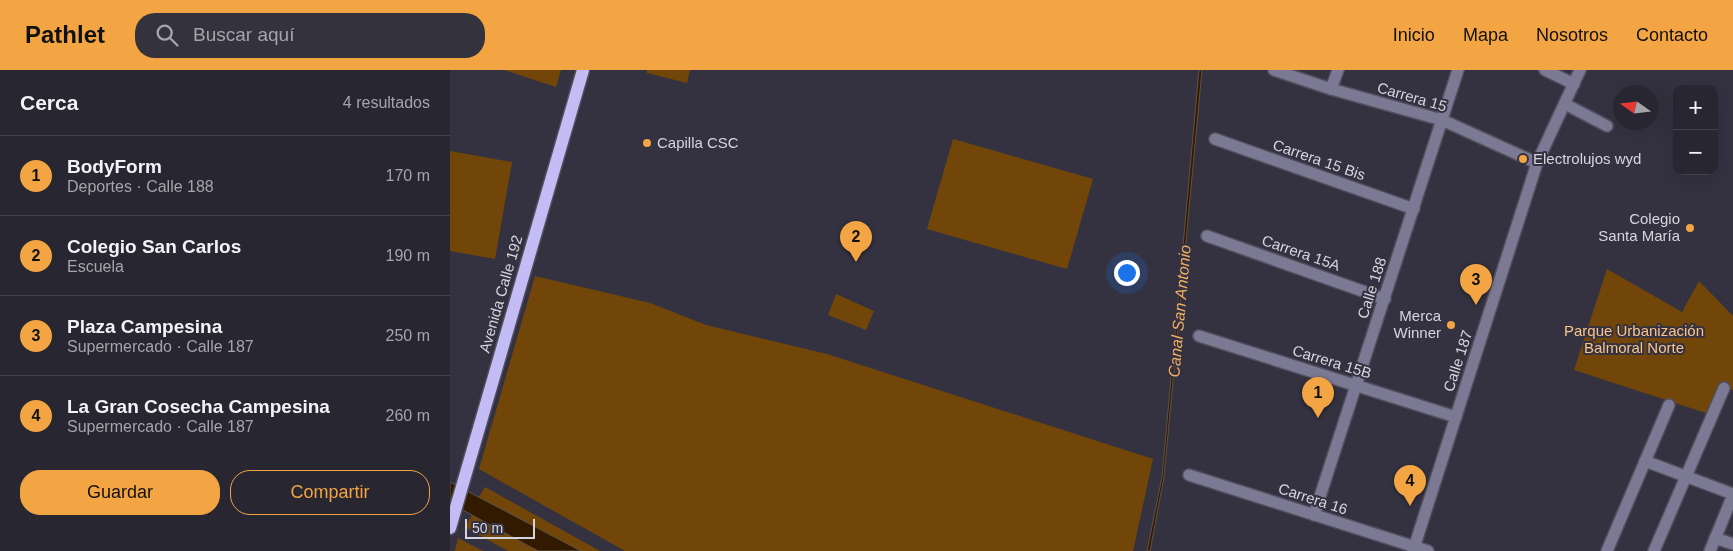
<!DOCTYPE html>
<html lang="es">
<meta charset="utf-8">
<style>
:root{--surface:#272631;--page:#33323d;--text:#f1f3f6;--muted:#a4a5ab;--line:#43434d;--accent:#f3a443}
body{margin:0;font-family:Arial,sans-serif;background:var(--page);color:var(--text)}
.controls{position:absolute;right:15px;top:15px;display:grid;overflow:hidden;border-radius:10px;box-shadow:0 5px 20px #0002}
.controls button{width:45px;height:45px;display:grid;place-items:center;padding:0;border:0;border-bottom:1px solid var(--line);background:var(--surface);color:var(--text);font:25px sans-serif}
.compass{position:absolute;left:1163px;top:15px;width:45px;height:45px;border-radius:50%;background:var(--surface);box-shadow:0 5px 20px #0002;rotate:284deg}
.scale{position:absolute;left:15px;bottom:12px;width:70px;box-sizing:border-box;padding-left:5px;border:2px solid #d6d5de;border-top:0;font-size:14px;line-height:18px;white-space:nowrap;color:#d6d5de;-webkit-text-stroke:4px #343241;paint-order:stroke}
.you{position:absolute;left:676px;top:202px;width:18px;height:18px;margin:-12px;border:4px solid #fff;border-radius:50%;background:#1a73e8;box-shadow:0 0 0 8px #1a73e833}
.badge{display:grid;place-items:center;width:32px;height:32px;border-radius:50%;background:var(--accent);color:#111;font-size:16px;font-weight:700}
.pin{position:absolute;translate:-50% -41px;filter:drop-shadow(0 1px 2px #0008)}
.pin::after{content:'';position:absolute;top:26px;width:18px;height:15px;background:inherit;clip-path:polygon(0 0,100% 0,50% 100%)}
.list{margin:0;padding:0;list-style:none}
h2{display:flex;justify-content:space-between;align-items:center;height:65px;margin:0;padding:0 20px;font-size:21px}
h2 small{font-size:16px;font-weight:400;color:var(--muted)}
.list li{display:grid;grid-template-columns:32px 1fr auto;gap:15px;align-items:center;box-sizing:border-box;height:80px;padding:0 20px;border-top:1px solid var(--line)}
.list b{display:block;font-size:19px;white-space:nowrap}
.list p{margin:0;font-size:16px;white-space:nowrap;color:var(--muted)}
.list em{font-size:16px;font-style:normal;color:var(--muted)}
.actions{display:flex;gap:10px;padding:15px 20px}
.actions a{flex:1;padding:11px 0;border:1px solid var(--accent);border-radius:20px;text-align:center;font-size:18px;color:var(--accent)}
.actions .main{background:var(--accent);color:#111}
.icon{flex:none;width:28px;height:28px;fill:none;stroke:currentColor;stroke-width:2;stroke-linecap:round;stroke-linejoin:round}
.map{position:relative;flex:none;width:1283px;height:481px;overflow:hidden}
header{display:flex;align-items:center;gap:30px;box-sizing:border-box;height:70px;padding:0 25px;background:var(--accent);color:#111}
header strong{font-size:24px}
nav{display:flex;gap:28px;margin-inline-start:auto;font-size:18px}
.search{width:350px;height:45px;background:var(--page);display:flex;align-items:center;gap:12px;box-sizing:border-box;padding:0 18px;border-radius:20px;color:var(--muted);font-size:19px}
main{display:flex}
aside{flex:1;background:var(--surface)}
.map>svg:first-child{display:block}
.green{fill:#724608}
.water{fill:#311a00;stroke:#625243}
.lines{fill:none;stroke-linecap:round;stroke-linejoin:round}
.minor-casing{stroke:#514f5d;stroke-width:14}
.major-casing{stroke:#514f5d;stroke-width:15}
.minor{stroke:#7c7994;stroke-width:11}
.major{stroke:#c3bcf5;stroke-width:12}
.poi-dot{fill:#f3a443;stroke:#343241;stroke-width:2}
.labels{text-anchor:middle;stroke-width:4;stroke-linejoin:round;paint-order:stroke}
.street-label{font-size:15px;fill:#d6d5de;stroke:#343241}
.poi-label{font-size:15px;fill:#d6d5de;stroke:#343241;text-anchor:start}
.park-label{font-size:15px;fill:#fbc489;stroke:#343241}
.water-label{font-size:16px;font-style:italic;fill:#f2ae61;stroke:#343241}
</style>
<header>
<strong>Pathlet</strong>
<div class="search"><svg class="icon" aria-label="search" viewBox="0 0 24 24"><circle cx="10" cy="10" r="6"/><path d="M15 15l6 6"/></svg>Buscar aquí</div>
<nav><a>Inicio</a><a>Mapa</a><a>Nosotros</a><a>Contacto</a></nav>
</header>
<main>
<aside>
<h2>Cerca<small>4 resultados</small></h2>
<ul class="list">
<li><span class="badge">1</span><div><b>BodyForm</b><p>Deportes · Calle 188</p></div><em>170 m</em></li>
<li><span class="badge">2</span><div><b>Colegio San Carlos</b><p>Escuela</p></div><em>190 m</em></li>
<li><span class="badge">3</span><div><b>Plaza Campesina</b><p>Supermercado · Calle 187</p></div><em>250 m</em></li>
<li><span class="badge">4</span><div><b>La Gran Cosecha Campesina</b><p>Supermercado · Calle 187</p></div><em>260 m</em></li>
</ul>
<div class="actions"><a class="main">Guardar</a><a>Compartir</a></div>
</aside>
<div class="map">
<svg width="1283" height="481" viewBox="0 0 1283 481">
<rect width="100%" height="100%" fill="#343241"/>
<!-- green -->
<g class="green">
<path d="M 54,0 L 111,0 L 106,17 Z"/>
<path d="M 197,0 L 240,0 L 237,13 L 197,3 Z"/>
<path d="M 503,69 L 643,109 L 617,199 L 477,159 Z"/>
<path d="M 0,81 L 62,92 L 45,189 L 0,181 Z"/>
<path d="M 1157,199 L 1232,242 L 1249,211 L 1283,246 L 1283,320 L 1269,315 L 1256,343 L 1124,300 Z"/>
<path d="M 85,206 L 200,233 L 256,255 L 377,284 L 703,389 L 683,481 L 175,481 L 29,399 Z"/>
<path d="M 386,224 L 424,241 L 416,260 L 378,245 Z"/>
<path d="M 35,417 L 150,481 L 131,481 L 29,427 Z"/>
<path d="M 22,445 L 88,481 L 58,481 L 15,457 Z"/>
<path d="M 8,468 L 33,481 L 5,481 Z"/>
</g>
<!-- water -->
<g class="water">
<path d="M 749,0 L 752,0 L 714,407 L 700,481 L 697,481 L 712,407 Z"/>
<path d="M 0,412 L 131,481 L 88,481 L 0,433 Z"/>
</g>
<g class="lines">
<defs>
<g id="minor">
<path d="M 824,0 L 881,19 L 992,50 L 1087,93"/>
<path d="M 1095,0 L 1124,14"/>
<path d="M 881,19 L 888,0"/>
<path d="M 1115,34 L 1157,56"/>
<path d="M 765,69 L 964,139"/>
<path d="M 757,166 L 935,229"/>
<path d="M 749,266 L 1006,347"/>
<path d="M 1195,391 L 1283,424"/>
<path d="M 739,405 L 978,481"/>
<path d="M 864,445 L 1008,0"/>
<path d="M 1265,468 L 1283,474"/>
<path d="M 963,481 L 1087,93 L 1130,0"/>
<path d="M 1157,481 L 1219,335"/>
<path d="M 1204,481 L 1274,318"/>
<path d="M 1260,481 L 1283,425"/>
</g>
<path id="major" d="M 0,458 L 133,0"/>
</defs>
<!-- minor casing -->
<use href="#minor" class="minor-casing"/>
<!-- major casing -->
<use href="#major" class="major-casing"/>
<!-- minor -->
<use href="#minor" class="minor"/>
<!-- major -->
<use href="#major" class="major"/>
</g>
<!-- markers -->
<g class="poi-dot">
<circle cx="197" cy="73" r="5"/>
<circle cx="1073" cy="89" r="5"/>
<circle cx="1240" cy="158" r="5"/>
<circle cx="1001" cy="255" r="5"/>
</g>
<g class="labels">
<!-- street labels -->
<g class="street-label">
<text transform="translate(962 27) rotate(16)" y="5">Carrera 15</text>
<text transform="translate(869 90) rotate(19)" y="5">Carrera 15 Bis</text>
<text transform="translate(851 183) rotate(19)" y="5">Carrera 15A</text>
<text transform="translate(922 218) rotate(-72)" y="5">Calle 188</text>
<text transform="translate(51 224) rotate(-74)" y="5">Avenida Calle 192</text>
<text transform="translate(1008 291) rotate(-72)" y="5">Calle 187</text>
<text transform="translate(882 292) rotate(17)" y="5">Carrera 15B</text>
<text transform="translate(863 429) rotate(18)" y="5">Carrera 16</text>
</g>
<!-- poi labels -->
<g class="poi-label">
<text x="207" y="78">Capilla CSC</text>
<text x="1083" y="94">Electrolujos wyd</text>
<text x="1230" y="154" text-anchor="end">Colegio<tspan x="1230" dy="17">Santa María</tspan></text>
<text x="991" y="251" text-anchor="end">Merca<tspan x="991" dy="17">Winner</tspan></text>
</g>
<!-- park labels -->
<g class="park-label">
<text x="1184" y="266">Parque Urbanización<tspan x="1184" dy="17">Balmoral Norte</tspan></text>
</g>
<!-- water labels -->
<g class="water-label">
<text transform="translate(729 241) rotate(-85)" y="6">Canal San Antonio</text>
</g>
</g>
</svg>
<div class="controls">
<button>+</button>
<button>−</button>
</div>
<svg class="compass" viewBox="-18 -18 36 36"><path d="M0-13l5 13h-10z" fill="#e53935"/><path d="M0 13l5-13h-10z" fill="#a4a5ab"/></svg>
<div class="scale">50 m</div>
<div class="you"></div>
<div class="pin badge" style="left:868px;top:348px">1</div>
<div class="pin badge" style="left:406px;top:192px">2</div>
<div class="pin badge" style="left:1026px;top:235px">3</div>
<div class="pin badge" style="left:960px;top:436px">4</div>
</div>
</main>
